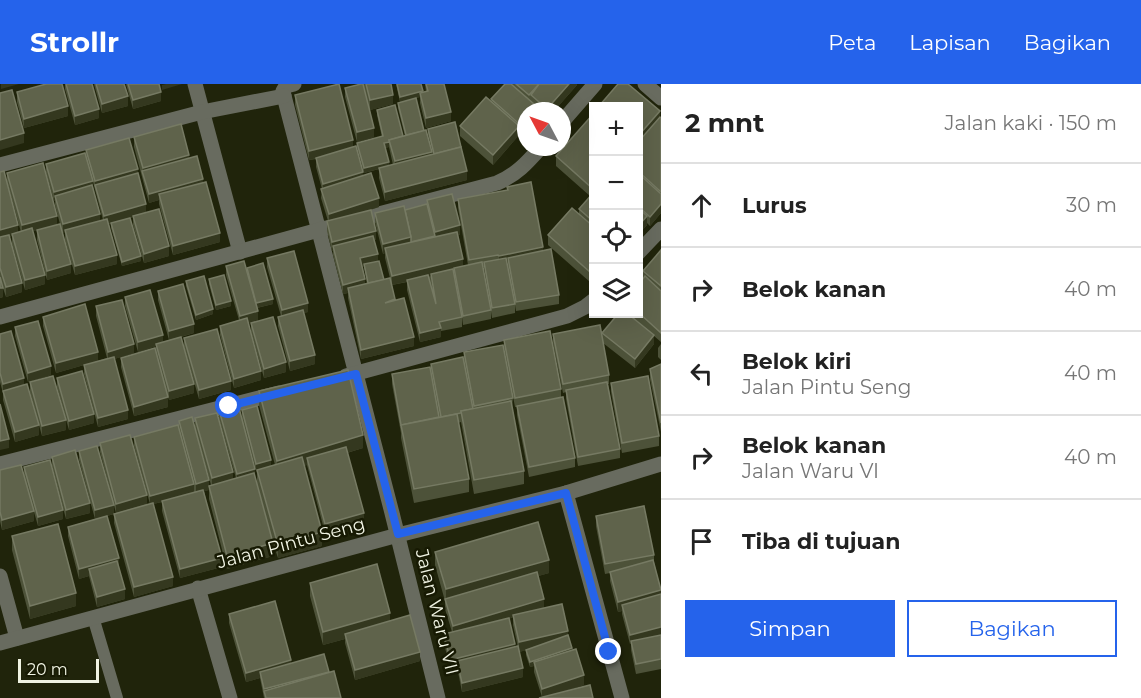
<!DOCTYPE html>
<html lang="id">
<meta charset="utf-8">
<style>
:root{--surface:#fff;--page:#f2f2f2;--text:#222;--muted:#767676;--line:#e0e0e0;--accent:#2563eb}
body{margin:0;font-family:Montserrat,sans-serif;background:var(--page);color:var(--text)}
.controls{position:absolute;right:18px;top:18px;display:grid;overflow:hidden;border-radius:0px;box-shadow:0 6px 24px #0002}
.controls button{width:54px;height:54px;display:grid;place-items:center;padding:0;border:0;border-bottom:2px solid var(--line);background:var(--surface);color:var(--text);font:30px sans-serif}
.compass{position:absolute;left:517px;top:18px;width:54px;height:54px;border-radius:50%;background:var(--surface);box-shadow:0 6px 24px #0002;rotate:311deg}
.scale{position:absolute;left:18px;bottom:15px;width:81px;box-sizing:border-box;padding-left:6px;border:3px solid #f0f3e3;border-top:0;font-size:16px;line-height:21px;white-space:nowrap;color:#f0f3e3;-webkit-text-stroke:4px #171a03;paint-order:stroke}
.stop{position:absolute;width:18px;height:18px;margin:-14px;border:4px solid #2563eb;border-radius:50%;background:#fff}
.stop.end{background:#2563eb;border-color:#fff;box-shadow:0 2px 6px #0008}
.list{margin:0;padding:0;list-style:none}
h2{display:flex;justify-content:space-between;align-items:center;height:78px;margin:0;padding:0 24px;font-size:26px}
h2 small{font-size:20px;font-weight:400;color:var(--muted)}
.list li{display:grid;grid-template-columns:39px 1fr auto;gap:18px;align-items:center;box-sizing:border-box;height:84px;padding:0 24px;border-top:2px solid var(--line)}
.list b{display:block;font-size:22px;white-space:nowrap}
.list p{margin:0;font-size:20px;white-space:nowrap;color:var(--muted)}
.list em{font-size:20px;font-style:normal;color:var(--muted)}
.actions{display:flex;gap:12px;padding:18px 24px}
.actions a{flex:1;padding:14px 0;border:2px solid var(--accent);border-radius:0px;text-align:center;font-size:21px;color:var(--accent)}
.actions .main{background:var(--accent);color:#fff}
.icon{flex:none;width:33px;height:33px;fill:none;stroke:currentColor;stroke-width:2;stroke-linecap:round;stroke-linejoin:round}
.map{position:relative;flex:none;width:661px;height:614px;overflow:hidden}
header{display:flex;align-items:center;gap:36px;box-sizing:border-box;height:84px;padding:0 30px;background:var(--accent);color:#fff}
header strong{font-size:28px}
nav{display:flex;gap:33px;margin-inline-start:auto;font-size:21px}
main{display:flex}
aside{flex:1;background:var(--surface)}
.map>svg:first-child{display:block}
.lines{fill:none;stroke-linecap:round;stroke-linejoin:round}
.service{stroke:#686b5f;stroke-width:12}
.minor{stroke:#686b5f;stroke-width:15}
.tertiary{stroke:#686b5f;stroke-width:15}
.wall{fill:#4d5239;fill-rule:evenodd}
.shaded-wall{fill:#34381f}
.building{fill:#5f634b;stroke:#767a63;stroke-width:1.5}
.route{stroke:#2563eb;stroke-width:8}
.labels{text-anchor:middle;stroke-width:5;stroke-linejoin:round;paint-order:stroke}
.street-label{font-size:18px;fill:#f0f3e3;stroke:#171a03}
</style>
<header>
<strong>Strollr</strong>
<nav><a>Peta</a><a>Lapisan</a><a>Bagikan</a></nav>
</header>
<main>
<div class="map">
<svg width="661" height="614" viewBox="0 0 661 614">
<rect width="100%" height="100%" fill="#20240b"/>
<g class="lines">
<!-- service -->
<path class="service" d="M 93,533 L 117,614"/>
<!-- minor -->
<g class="minor">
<path d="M 195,0 L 240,168"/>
<path d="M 294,0 L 286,2 L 283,7 L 284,12 L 392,429 L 438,614"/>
<path d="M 645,0 L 661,14"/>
<path d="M 562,38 L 595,0"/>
<path d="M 0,81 L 202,28 L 284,12"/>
<path d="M 352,137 L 497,99 C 516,91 527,79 541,63"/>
<path d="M 638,169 L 661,145"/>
<path d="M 0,233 L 326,144"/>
<path d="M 346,292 L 567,232 L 585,223 L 594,216"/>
<path d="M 0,380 L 279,309"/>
<path d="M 566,409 L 622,614"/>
<path d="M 0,492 L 17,554"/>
<path d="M 198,504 L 230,614"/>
</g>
<!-- tertiary -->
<path class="tertiary" d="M 0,559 L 398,451 L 566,409 L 661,380"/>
</g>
<!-- wall -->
<g class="wall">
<path d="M 65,0 L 92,0 L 99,34 L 75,41 L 65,5 Z"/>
<path d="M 94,0 L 124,0 L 128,22 L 102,29 Z"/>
<path d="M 126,0 L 159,0 L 161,17 L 133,25 Z"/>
<path d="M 361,0 L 391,0 L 393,20 L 370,26 L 374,53 L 357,58 L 345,13 L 345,4 Z"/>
<path d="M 396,0 L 421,0 L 423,8 L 426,7 L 425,0 L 444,0 L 451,37 L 426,44 L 420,19 L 420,13 L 400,18 Z"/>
<path d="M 505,0 L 577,0 L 577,1 L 554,27 L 526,27 L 526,55 L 519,49 L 519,51 L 493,81 L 460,52 L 460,42 L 491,18 L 491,15 Z"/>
<path d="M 17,8 L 68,32 L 24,44 L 17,18 Z"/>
<path d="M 295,11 L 353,63 L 363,91 L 379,123 L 364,128 L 376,156 L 374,156 L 378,177 L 384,196 L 390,194 L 385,174 L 385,169 L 383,170 L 375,138 L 375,129 L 405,126 L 427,120 L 427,116 L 460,151 L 458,151 L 463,182 L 468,181 L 458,124 L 458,115 L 543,167 L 559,211 L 559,220 L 516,227 L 515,221 L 515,229 L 492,234 L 484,183 L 483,183 L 491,226 L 491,235 L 463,241 L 462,233 L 462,243 L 441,247 L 441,253 L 420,258 L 407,206 L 407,198 L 392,201 L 395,216 L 414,262 L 361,275 L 348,214 L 348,209 L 343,210 L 333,171 L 333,167 L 332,167 L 327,147 L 327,137 L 328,137 L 321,114 L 322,105 L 316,83 L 316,75 L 309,76 L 295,21 ZM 364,182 L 367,200 L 365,200 L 362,183 Z"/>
<path d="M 398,19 L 424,47 L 432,71 L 433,70 L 428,50 L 428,45 L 467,96 L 385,117 L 379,94 L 379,85 L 364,89 L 357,64 L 357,59 L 382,53 L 377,31 L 377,26 L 403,52 L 405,52 L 398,24 ZM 389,63 L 393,81 L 389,82 L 385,64 Z"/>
<path d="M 639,22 L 661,34 L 661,129 L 650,142 L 647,139 L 647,141 L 639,150 Z"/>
<path d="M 594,29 L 594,194 L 590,198 L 548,161 L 548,151 L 579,130 L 579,125 L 590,112 L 556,82 L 556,72 Z"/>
<path d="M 134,53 L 189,74 L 203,99 L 220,158 L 173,171 L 159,120 L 159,116 L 149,119 L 134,63 Z"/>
<path d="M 86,66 L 138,90 L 146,129 L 169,172 L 144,179 L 133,141 L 133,133 L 109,140 L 117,180 L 75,191 L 65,156 L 65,148 L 63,149 L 71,189 L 47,196 L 37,156 L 37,146 L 33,147 L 45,200 L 25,206 L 12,160 L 12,152 L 9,153 L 22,208 L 6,213 L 3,204 L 3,213 L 0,214 L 0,88 L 18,149 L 21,148 L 7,98 L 7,89 L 57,141 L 60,140 L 55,121 L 55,117 L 54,117 L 46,89 L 46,80 L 86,74 ZM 93,98 L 103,136 L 100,137 L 93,103 Z"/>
<path d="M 111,139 L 141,177 L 122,182 L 111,144 Z"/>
<path d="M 661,166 L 661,258 L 654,252 L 654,260 L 635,284 L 603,259 L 609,291 L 609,300 L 608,300 L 620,365 L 620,374 L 578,382 L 566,315 L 566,308 L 563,309 L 553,259 L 553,250 L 602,256 L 602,249 L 628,230 L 639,230 L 643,195 L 643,187 Z"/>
<path d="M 267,174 L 308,228 L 303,229 L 315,280 L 290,287 L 278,242 L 278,233 L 281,232 L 267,183 Z"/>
<path d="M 226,182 L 247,187 L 273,220 L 257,224 L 258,237 L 248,239 L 261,296 L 234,304 L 220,251 L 220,242 L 239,236 L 226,191 Z"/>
<path d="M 209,195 L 231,222 L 216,226 L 209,200 Z"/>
<path d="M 186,197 L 213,230 L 196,236 L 186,202 Z"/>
<path d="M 158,207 L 194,249 L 181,253 L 194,309 L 169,316 L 156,269 L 156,262 L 138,268 L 125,222 L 125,213 L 163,258 L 169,256 L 158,216 Z"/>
<path d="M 96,222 L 134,269 L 114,275 L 128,335 L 98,343 L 84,290 L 84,281 L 107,274 L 96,232 Z"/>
<path d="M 43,233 L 98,277 L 56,289 L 43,242 Z"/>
<path d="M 251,239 L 286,288 L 264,294 L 251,248 Z"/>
<path d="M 15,243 L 51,291 L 28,298 L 15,252 Z"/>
<path d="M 0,250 L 24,301 L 39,351 L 15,358 L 3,316 L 3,309 L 0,298 Z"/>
<path d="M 184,254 L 231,306 L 199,315 L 184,263 Z"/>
<path d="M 504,256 L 561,305 L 561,313 L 575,374 L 575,383 L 529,393 L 517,331 L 517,323 L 515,323 L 504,265 Z"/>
<path d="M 661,260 L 661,276 L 658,273 L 658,264 Z"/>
<path d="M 464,268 L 513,314 L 512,323 L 524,387 L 524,400 L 474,410 L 461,338 L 458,339 L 469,395 L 469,408 L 414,419 L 401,354 L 401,349 L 392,300 L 392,290 L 431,289 L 431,280 L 464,278 Z"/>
<path d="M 121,274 L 168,323 L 134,332 L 121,283 Z"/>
<path d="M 661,280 L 661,348 L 650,295 L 650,285 Z"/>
<path d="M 57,294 L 94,339 L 69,346 L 57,303 Z"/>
<path d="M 30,298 L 66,346 L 42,352 L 30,308 Z"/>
<path d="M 611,299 L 659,352 L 659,362 L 622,369 L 611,308 Z"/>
<path d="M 259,307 L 363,364 L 347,369 L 364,438 L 325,449 L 307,381 L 304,382 L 322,462 L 278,474 L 273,459 L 273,472 L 227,485 L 209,415 L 209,406 L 204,407 L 222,483 L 180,494 L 162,427 L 162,418 L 153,420 L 173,502 L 134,513 L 114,439 L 114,430 L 107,432 L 125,515 L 97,523 L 89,492 L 79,495 L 68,452 L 68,443 L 95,435 L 79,376 L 79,367 L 114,430 L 116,429 L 100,368 L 100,359 L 147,420 L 150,420 L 134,362 L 134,353 L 179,343 L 179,337 L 209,402 L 211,401 L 195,344 L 195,334 L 233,395 L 236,394 L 219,335 L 219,326 L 255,393 L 257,399 L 257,389 L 242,336 L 242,326 L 271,382 L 275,381 L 259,321 Z"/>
<path d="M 52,373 L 90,429 L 66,435 L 52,382 Z"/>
<path d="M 24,383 L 63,435 L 38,442 L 34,428 L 34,437 L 2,446 L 0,437 L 0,386 L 24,392 Z"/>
<path d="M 596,432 L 654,471 L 654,478 L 661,506 L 661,585 L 636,590 L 631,566 L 631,560 L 630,560 L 622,530 L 622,527 L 618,528 L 610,497 L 610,489 L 605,490 L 596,442 Z"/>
<path d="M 12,452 L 76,522 L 30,535 L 12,466 Z"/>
<path d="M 435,468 L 549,489 L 538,492 L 544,524 L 568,551 L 584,601 L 542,613 L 534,588 L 534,582 L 530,583 L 526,571 L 526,566 L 519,568 L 513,541 L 513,533 L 509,535 L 515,563 L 523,593 L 462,608 L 457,583 L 450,585 L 444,559 L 444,550 L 452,548 L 445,525 L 445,517 L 435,481 Z"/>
<path d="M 310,499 L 390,537 L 420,577 L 355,596 L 345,559 L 345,555 L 323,561 L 310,512 Z"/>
<path d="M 229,530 L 291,579 L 329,589 L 341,614 L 264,614 L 260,594 L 246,598 L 229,539 Z"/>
</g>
<!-- shaded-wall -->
<g class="shaded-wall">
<path d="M 1,0 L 19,0 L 1,5 Z"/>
<path d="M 166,0 L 182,0 L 162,6 L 162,1 Z"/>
<path d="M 569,0 L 577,0 L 577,1 L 554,27 L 547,27 L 547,25 Z"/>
<path d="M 423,7 L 423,12 L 420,9 L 420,13 L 400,18 L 400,13 Z"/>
<path d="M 161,8 L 161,17 L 133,25 L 133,16 Z"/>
<path d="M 393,11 L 393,20 L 370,26 L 370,16 Z"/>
<path d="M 128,12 L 128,22 L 102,29 L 102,20 Z"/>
<path d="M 68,22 L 68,32 L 24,44 L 24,35 Z"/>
<path d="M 99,25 L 99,34 L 75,41 L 75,32 Z"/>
<path d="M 660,27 L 660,37 L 639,60 L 639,51 Z"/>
<path d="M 451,28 L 451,37 L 426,44 L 426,34 Z"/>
<path d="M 519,42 L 519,51 L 493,81 L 493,71 Z"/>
<path d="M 374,44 L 374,53 L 357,58 L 357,48 Z"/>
<path d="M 24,49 L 24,59 L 0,66 L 0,56 Z"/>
<path d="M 353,56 L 353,65 L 309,76 L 309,67 Z"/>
<path d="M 389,58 L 389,63 L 384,64 L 384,59 Z"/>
<path d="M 432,68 L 432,77 L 395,87 L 395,77 Z"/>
<path d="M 189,71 L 189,80 L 143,88 L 143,84 Z"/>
<path d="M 389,78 L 389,82 L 364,89 L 364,84 Z"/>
<path d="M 138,85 L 138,95 L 95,101 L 95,97 Z"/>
<path d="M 467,87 L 467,96 L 385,117 L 385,108 Z"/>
<path d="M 363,88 L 363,97 L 323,109 L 323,100 Z"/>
<path d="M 203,95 L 203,104 L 159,110 L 159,116 L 149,119 L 149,110 Z"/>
<path d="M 93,97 L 93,106 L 55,112 L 55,117 L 54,117 L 54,108 Z"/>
<path d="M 379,114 L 379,123 L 329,139 L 329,130 Z"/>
<path d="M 146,120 L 146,130 L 104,141 L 104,132 Z"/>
<path d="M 661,120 L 661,129 L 650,142 L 650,133 Z"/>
<path d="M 100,130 L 100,139 L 63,149 L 63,140 Z"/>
<path d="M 57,132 L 57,141 L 22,150 L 22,141 Z"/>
<path d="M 647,132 L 647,141 L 639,150 L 639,141 Z"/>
<path d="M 18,141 L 18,150 L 0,155 L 0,146 Z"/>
<path d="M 460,141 L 460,151 L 386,169 L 385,164 L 385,169 L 383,170 L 383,160 L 411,153 L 435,152 L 435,148 Z"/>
<path d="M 376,147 L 376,156 L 334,166 L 333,162 L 333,167 L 332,167 L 332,158 Z"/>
<path d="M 220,149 L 220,158 L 173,171 L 173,162 Z"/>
<path d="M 169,162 L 169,172 L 144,179 L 144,170 Z"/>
<path d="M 543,163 L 543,172 L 508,174 L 508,180 L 499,182 L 499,172 Z"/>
<path d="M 378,170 L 378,179 L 360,183 L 360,174 Z"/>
<path d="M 117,171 L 117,180 L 75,191 L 75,182 Z"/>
<path d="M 141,172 L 141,177 L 122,182 L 122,178 Z"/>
<path d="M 463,175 L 463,185 L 454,184 L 454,187 L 392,201 L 392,192 Z"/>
<path d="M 71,180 L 71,189 L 47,196 L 47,187 Z"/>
<path d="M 594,185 L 594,194 L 590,198 L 590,188 Z"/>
<path d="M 45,191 L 45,200 L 25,206 L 25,196 Z"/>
<path d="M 365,195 L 365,205 L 348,204 L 348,209 L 343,210 L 343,201 Z"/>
<path d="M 22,199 L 22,208 L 6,213 L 6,203 Z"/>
<path d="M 0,204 L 3,204 L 3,213 L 0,214 Z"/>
<path d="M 273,215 L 273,220 L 256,224 L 256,219 Z"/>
<path d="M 231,217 L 231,222 L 216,226 L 216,221 Z"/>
<path d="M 308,219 L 308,228 L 282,236 L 282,226 Z"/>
<path d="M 213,225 L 213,230 L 196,236 L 196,231 Z"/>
<path d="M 258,227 L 258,237 L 240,242 L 240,232 Z"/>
<path d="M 194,240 L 194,249 L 169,256 L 169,247 Z"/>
<path d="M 441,244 L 441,253 L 420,258 L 420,249 Z"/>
<path d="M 163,251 L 163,260 L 156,260 L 156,262 L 138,268 L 138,258 Z"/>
<path d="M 654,251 L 654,260 L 635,284 L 635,275 Z"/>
<path d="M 414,253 L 414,262 L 361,275 L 361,266 Z"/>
<path d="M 134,260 L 134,269 L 108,277 L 108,268 Z"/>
<path d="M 98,268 L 98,277 L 56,289 L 56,279 Z"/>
<path d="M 315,271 L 315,280 L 290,287 L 290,277 Z"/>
<path d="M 286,278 L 286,288 L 264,294 L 264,285 Z"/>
<path d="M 51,282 L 51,291 L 28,298 L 28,289 Z"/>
<path d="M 261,287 L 261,296 L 234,304 L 234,295 Z"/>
<path d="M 24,294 L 24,303 L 3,309 L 3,300 Z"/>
<path d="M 231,297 L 231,306 L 199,315 L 199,306 Z"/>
<path d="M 194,300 L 194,309 L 169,316 L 169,307 Z"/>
<path d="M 168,313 L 168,323 L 134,332 L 134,323 Z"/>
<path d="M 128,326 L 128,335 L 98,343 L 98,334 Z"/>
<path d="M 94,330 L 94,339 L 69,346 L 69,337 Z"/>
<path d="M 66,336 L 66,346 L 42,352 L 42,342 Z"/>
<path d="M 39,341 L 39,351 L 15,358 L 15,348 Z"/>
<path d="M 363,351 L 363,364 L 309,380 L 307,374 L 307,381 L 277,390 L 277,377 Z"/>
<path d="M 9,355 L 9,364 L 0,366 L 0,357 Z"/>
<path d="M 271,376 L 271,385 L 257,386 L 256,389 L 256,380 Z"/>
<path d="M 255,385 L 255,394 L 237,399 L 237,390 Z"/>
<path d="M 233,388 L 233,397 L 212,403 L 212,394 Z"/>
<path d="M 209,396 L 209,406 L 196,409 L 196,400 Z"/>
<path d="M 194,400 L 194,409 L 150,421 L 150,412 Z"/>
<path d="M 147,411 L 147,420 L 116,429 L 116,420 Z"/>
<path d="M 90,419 L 90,429 L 66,435 L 66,426 Z"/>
<path d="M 114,421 L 114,430 L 95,435 L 95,426 Z"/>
<path d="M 63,426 L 63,435 L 38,442 L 38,433 Z"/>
<path d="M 34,427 L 34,437 L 2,446 L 2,436 Z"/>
<path d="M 364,429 L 364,438 L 325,449 L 325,440 Z"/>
<path d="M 322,448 L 322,462 L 278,474 L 278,461 Z"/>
<path d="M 273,459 L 273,472 L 227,485 L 227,472 Z"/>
<path d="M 119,474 L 119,484 L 89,485 L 89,492 L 79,495 L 79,485 Z"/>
<path d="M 222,474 L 222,483 L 180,494 L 180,485 Z"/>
<path d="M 549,476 L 549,489 L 446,519 L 446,505 Z"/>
<path d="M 173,493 L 173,502 L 134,513 L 134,503 Z"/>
<path d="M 125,505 L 125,515 L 97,523 L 97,513 Z"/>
<path d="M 661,506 L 661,516 L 622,521 L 622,527 L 618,528 L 618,518 Z"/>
<path d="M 76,509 L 76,522 L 30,535 L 30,522 Z"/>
<path d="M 544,515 L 544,524 L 453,551 L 453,542 Z"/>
<path d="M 390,529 L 390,542 L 345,550 L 345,555 L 323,561 L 323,548 Z"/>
<path d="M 661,543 L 661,552 L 631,557 L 631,560 L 630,560 L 630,551 Z"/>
<path d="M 568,547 L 568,556 L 519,568 L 519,558 Z"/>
<path d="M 515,560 L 515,569 L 457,577 L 457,583 L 450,585 L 450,576 Z"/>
<path d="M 572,564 L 572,569 L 534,578 L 534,582 L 530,583 L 530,578 Z"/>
<path d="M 420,568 L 420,577 L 355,596 L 355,586 Z"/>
<path d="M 291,576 L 291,585 L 260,588 L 260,594 L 246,598 L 246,589 Z"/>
<path d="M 523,584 L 523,593 L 462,608 L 462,599 Z"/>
<path d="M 329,588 L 329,597 L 264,610 L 264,605 Z"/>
<path d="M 584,591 L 584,601 L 542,614 L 542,605 Z"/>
</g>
<!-- building -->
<g class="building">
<path d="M 46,0 L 62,0 L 68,22 L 24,35 L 17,8 Z"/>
<path d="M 66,0 L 92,0 L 99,25 L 75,32 Z"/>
<path d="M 96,0 L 124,0 L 128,12 L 102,20 Z"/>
<path d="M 128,0 L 159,0 L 161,8 L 133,16 Z"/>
<path d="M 339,0 L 353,56 L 309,67 L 295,11 Z"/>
<path d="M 361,0 L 363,0 L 374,44 L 357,48 L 345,4 Z"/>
<path d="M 366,0 L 391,0 L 393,11 L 370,16 Z"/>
<path d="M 397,0 L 421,0 L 423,7 L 400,13 Z"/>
<path d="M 426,0 L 444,0 L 451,28 L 426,34 L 420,9 L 428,7 Z"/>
<path d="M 505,0 L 511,0 L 542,27 L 526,27 L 526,46 L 491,15 Z"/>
<path d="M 516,0 L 539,0 L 529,11 Z"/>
<path d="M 539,0 L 569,0 L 547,25 L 531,11 Z"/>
<path d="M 618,0 L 628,0 L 660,27 L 639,51 L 639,22 L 599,22 Z"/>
<path d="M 12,6 L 24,49 L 0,56 L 0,9 Z"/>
<path d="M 486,13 L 519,42 L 493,71 L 460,42 Z"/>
<path d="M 416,14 L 424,47 L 406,51 L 398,19 Z"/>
<path d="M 395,21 L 403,52 L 389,56 L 390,58 L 384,59 L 389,78 L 364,84 L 357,59 L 383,52 L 377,26 Z"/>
<path d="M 594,29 L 594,101 L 592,104 L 556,72 Z"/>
<path d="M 660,33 L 661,34 L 661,108 L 639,88 L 639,57 Z"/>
<path d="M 455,38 L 461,63 L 434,70 L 428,45 Z"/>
<path d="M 181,40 L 189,71 L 143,84 L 134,53 Z"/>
<path d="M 426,46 L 432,68 L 395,77 L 389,56 Z"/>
<path d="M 129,54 L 138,85 L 95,97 L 86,66 Z"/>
<path d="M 356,62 L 363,88 L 323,100 L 316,74 Z"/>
<path d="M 461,63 L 467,87 L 385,108 L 379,84 Z"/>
<path d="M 85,69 L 93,97 L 54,108 L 46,80 Z"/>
<path d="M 197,72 L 203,95 L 149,110 L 142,87 Z"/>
<path d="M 43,79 L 57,132 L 22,141 L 7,89 Z"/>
<path d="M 4,87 L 18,141 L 0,146 L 0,88 Z"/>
<path d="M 138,89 L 146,120 L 104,132 L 95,101 Z"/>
<path d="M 371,89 L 379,114 L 329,130 L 321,105 Z"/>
<path d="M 639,90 L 661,110 L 661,120 L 650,133 L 639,123 Z"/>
<path d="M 206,98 L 220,149 L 173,162 L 159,110 Z"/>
<path d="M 531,98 L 543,163 L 499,172 L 498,171 L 469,176 L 458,115 L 508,106 L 507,103 Z"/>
<path d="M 92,101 L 100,130 L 63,140 L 55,112 Z"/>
<path d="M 594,108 L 594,138 L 579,125 Z"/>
<path d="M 452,110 L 460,141 L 435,148 L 427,116 Z"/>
<path d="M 427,120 L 435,152 L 411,158 L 411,153 L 405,126 Z"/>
<path d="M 404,122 L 411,153 L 383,160 L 375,129 Z"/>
<path d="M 572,124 L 594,143 L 594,185 L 590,188 L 548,151 Z"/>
<path d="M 159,125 L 169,162 L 144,170 L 133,132 Z"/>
<path d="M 639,125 L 647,132 L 639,141 Z"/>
<path d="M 371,126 L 376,147 L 332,158 L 327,137 Z"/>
<path d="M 130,134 L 141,172 L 122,178 L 111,139 Z"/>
<path d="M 107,135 L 117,171 L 75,182 L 65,146 Z"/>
<path d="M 60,140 L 71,180 L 47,187 L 37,146 Z"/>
<path d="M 32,144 L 45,191 L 25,196 L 12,150 Z"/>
<path d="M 457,148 L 463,175 L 392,192 L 385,164 Z"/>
<path d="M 9,151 L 22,199 L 6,203 L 0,184 L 0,153 Z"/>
<path d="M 373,152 L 378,170 L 360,174 L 365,195 L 343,201 L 333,162 Z"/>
<path d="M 551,165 L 559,211 L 516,218 L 508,174 Z"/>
<path d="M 661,166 L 661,202 L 643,187 Z"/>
<path d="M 294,167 L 308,219 L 282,226 L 267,174 Z"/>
<path d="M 506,174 L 515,220 L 492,224 L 484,178 Z"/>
<path d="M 244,177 L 258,227 L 240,232 L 226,182 Z"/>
<path d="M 379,177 L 384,196 L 368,199 L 364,180 Z"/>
<path d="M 482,178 L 491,226 L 463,232 L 454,184 Z"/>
<path d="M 263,179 L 273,215 L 256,219 L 247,184 Z"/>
<path d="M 453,185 L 462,233 L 439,238 L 441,244 L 420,249 L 407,196 L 428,191 L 436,220 L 431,190 Z"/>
<path d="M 224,191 L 231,217 L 216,221 L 209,195 Z"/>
<path d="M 204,192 L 213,225 L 196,231 L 186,197 Z"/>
<path d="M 645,192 L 661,207 L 661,249 L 639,229 L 639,200 Z"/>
<path d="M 0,193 L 3,204 L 0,204 Z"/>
<path d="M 390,194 L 395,215 L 385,219 L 404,214 L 414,253 L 361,266 L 348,204 Z"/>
<path d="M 183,200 L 194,240 L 169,247 L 158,207 Z"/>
<path d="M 150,206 L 163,251 L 138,258 L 125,213 Z"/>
<path d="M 122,216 L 134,260 L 108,268 L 96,222 Z"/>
<path d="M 85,220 L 98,268 L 56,279 L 43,233 Z"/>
<path d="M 303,226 L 315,271 L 290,277 L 278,233 Z"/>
<path d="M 618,230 L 628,230 L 654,251 L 635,275 L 602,249 Z"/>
<path d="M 273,233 L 286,278 L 264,285 L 251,239 Z"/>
<path d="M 247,234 L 261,287 L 234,295 L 220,242 Z"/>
<path d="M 38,237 L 51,282 L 28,289 L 15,243 Z"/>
<path d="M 600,241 L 609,291 L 563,300 L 553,250 Z"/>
<path d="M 217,245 L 231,297 L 199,306 L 184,254 Z"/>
<path d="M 11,247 L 24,294 L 3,300 L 0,289 L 0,250 Z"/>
<path d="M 550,247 L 561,305 L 515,314 L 504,256 Z"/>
<path d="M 181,253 L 194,300 L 169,307 L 156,260 Z"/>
<path d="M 503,261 L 513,314 L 474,322 L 464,268 Z"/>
<path d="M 155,264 L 168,313 L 134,323 L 121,274 Z"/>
<path d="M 114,273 L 128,326 L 98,334 L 84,281 Z"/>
<path d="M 463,273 L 473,325 L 461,327 L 461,329 L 441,333 L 431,280 Z"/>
<path d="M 661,280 L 661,339 L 650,285 Z"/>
<path d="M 430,283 L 439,333 L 401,341 L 392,290 Z"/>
<path d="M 348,286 L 363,351 L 277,377 L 259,307 Z"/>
<path d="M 82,287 L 94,330 L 69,337 L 57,294 Z"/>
<path d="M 53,292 L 66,336 L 42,342 L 30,298 Z"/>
<path d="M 648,292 L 659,352 L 622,359 L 611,299 Z"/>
<path d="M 607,298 L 620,365 L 578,373 L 566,306 Z"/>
<path d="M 27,300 L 39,341 L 15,348 L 3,307 Z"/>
<path d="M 563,313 L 575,374 L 529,383 L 517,322 Z"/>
<path d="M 511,317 L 524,387 L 474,396 L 461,327 Z"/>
<path d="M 0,320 L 9,355 L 0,357 Z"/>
<path d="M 238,320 L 255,385 L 237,390 L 219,326 Z"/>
<path d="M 257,322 L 271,376 L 256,380 L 242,326 Z"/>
<path d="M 217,329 L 233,388 L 212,394 L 195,334 Z"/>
<path d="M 457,330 L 469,395 L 414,405 L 401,341 Z"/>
<path d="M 192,333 L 209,396 L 196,400 L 179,337 Z"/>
<path d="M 178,341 L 194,400 L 150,412 L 134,353 Z"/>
<path d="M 130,351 L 147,411 L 116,420 L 100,359 Z"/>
<path d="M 97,362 L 114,421 L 95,426 L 79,367 Z"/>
<path d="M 346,363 L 364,429 L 325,440 L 307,374 Z"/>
<path d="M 75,366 L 90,419 L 66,426 L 52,373 Z"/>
<path d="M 302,373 L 322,448 L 278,461 L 257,386 Z"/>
<path d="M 50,376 L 63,426 L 38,433 L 24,383 Z"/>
<path d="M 21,381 L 34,427 L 2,436 L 0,428 L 0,386 Z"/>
<path d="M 254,389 L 273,459 L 227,472 L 209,402 Z"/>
<path d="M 203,406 L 222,474 L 180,485 L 162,417 Z"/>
<path d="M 153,419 L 173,493 L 134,503 L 114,430 Z"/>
<path d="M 644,422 L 654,471 L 605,480 L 596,432 Z"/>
<path d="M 107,432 L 119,474 L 79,485 L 68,443 Z"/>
<path d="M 538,438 L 549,476 L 446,505 L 435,468 Z"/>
<path d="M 58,440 L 76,509 L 30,522 L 12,452 Z"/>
<path d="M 653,476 L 661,506 L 618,518 L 610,488 Z"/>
<path d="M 117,477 L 125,505 L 97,513 L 89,485 Z"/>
<path d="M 377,480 L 390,529 L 323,548 L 310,499 Z"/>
<path d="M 537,488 L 544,515 L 453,542 L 445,515 Z"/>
<path d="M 661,510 L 661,543 L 630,551 L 622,521 Z"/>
<path d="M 275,517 L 291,576 L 246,589 L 229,530 Z"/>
<path d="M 562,520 L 568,547 L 519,558 L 513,531 Z"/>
<path d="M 410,531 L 420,568 L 355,586 L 345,550 Z"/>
<path d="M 509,534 L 515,560 L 450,576 L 444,550 Z"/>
<path d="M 568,551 L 572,564 L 530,578 L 526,566 Z"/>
<path d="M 661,551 L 661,575 L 636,580 L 631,557 Z"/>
<path d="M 518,562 L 523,584 L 462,599 L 457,577 Z"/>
<path d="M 576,565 L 584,591 L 542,605 L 534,578 Z"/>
<path d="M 324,570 L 329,588 L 264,605 L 260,588 Z"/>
<path d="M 334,587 L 341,614 L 266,614 L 264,607 Z"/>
<path d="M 590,601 L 593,614 L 539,614 Z"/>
</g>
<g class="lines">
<!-- route -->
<path class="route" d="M 229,322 L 356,290 L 398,450 L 566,409 L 609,568"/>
</g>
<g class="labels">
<!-- street labels -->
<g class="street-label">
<text transform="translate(291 459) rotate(-15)" y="6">Jalan Pintu Seng</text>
<text transform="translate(437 528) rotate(76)" y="6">Jalan Waru VII</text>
</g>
</g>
</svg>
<div class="controls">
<button>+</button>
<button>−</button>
<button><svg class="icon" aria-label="locate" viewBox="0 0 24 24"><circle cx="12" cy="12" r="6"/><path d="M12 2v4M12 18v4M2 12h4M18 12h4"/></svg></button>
<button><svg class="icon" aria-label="layers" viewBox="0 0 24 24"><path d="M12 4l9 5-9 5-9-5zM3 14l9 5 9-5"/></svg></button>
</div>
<svg class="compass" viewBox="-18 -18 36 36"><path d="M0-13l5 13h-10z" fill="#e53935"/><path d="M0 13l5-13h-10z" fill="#767676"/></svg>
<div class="scale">20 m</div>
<div class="stop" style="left:229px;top:322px"></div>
<div class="stop end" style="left:609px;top:568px"></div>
</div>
<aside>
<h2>2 mnt<small>Jalan kaki · 150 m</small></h2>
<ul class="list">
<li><svg class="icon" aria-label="ahead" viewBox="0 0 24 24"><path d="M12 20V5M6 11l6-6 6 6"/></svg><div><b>Lurus</b></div><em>30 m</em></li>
<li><svg class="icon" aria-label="right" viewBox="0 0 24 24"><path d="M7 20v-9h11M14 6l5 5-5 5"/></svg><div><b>Belok kanan</b></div><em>40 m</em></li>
<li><svg class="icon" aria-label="left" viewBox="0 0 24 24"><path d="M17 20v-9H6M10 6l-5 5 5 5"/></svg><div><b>Belok kiri</b><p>Jalan Pintu Seng</p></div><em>40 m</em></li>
<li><svg class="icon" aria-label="right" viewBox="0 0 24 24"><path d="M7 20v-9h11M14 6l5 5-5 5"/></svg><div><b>Belok kanan</b><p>Jalan Waru VI</p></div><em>40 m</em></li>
<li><svg class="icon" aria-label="arrive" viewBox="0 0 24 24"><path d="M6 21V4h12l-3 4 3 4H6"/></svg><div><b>Tiba di tujuan</b></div></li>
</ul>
<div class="actions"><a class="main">Simpan</a><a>Bagikan</a></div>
</aside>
</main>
